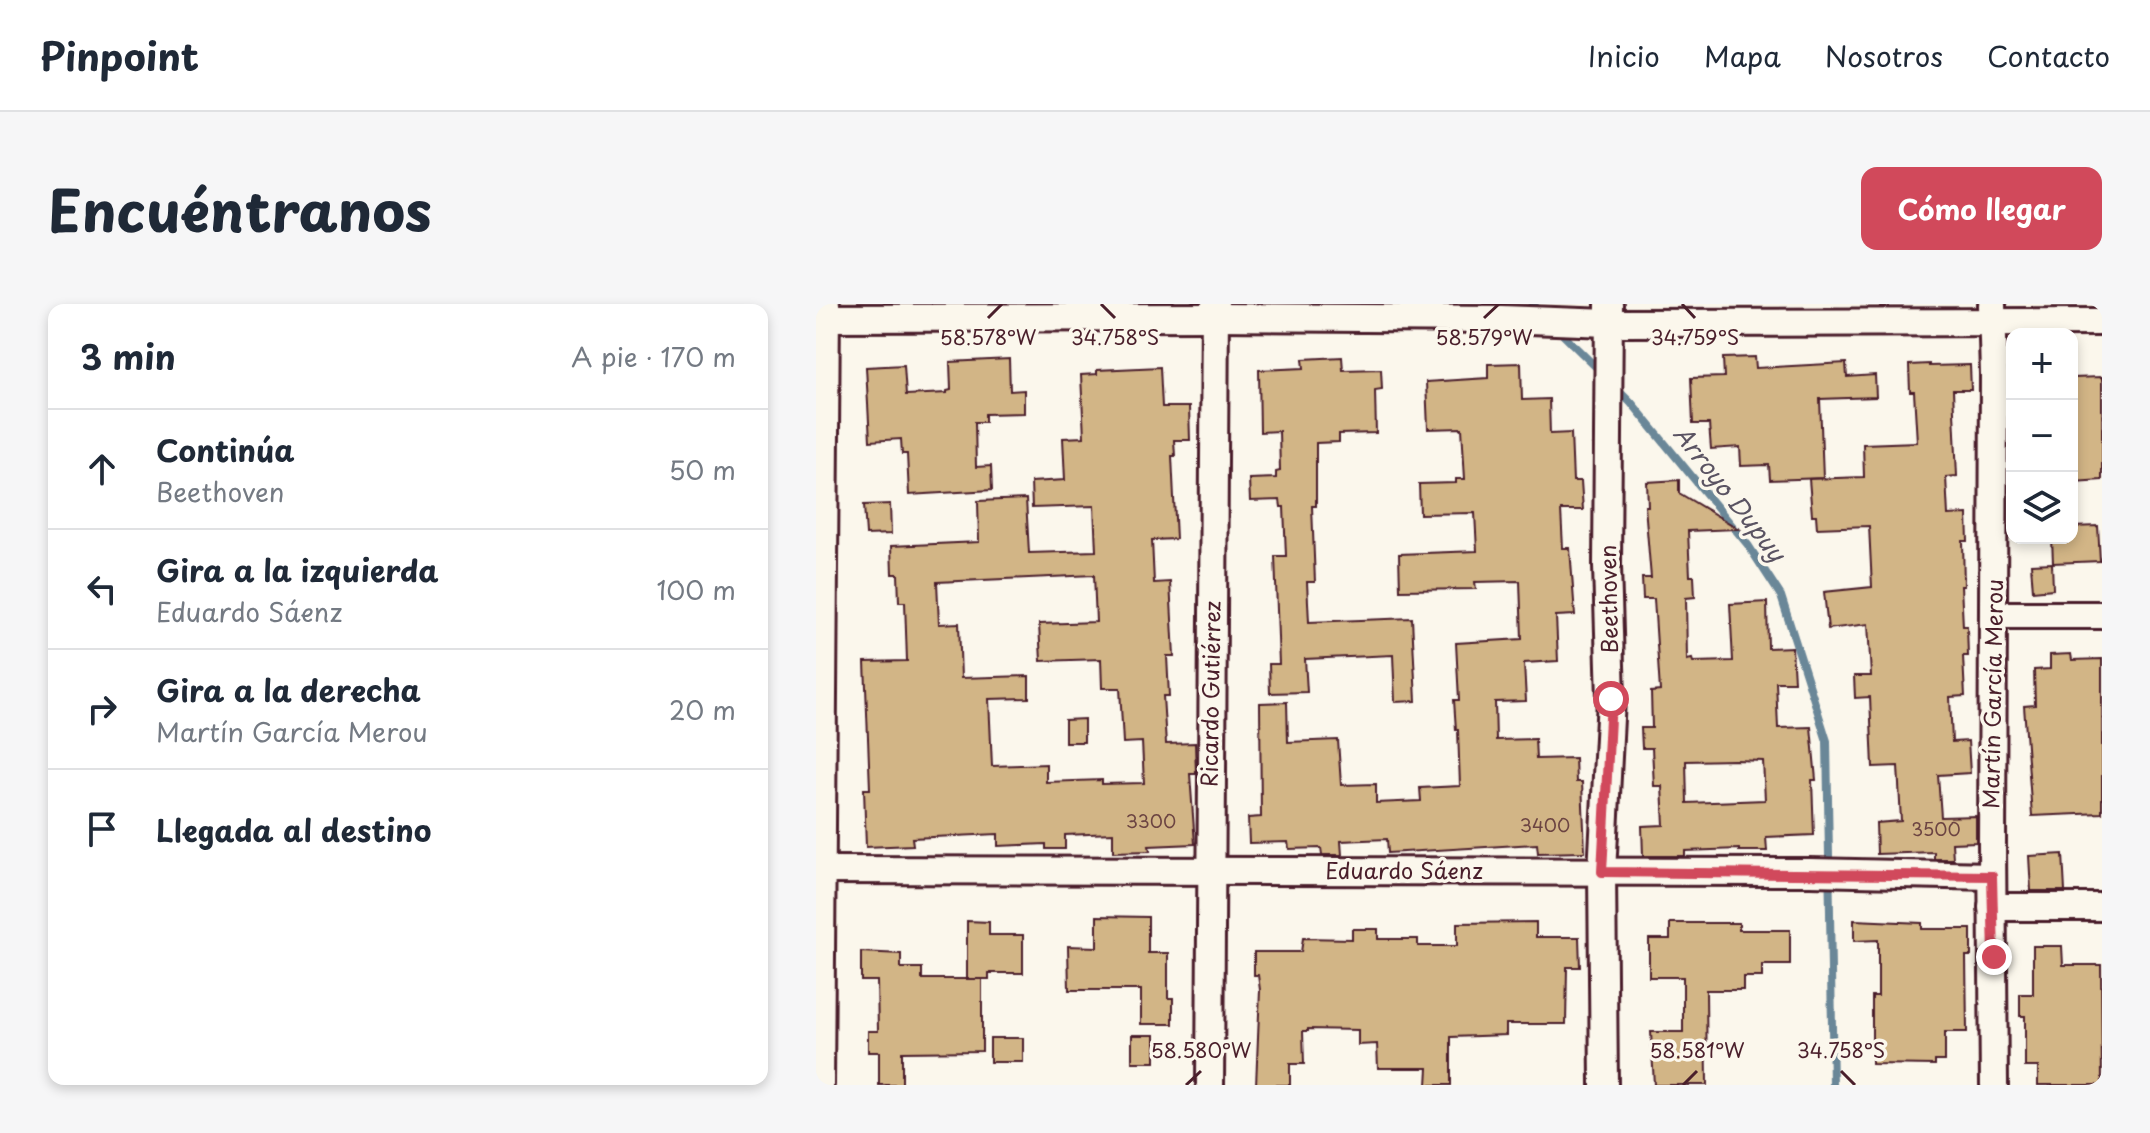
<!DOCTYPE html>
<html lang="es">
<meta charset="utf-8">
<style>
:root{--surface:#fff;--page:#f6f6f7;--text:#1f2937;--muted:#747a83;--line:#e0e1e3;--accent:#d1495b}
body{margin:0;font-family:"Playpen Sans",sans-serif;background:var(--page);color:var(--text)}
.controls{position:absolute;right:24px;top:24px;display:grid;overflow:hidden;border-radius:16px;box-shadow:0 4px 12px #0003}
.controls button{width:72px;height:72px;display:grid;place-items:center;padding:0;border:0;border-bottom:2px solid var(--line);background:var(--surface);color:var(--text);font:40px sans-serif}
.stop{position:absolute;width:24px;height:24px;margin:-18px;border:6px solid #d1495b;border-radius:50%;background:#fff}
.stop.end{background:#d1495b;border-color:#fff;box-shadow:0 2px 8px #0008}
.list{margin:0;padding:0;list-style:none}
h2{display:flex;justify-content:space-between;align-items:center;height:104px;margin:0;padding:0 32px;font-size:34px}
h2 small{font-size:26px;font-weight:400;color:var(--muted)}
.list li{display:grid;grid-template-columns:52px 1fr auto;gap:24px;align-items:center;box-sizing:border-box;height:120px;padding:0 32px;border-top:2px solid var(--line)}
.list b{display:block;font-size:30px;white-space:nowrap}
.list p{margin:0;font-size:26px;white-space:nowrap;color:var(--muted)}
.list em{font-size:26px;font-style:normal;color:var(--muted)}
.icon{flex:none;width:44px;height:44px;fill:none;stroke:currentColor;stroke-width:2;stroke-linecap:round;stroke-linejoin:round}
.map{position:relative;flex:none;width:1286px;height:781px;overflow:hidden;border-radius:16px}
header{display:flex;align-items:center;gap:48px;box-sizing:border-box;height:112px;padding:0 40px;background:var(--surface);border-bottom:2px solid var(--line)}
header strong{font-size:38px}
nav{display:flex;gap:44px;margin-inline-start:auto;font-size:28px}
.intro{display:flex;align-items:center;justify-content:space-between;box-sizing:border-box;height:192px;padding:0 48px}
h1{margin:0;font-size:56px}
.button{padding:20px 36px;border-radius:16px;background:var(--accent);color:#fff;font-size:28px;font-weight:700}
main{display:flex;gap:48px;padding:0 48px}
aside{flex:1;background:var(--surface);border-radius:16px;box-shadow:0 4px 12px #0003}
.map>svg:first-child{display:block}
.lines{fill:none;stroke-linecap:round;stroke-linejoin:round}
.stream{stroke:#6b8798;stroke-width:8}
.building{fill:#d2b586;stroke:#4a1f2b;stroke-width:2;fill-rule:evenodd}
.minor-casing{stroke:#4a1f2b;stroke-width:32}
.minor{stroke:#fbf7ec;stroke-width:26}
.route{stroke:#d1495b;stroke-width:10}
.ticks{fill:none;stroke:#4a1f2b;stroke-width:3}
.labels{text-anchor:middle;stroke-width:7;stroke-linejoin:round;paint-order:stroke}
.number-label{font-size:18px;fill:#6c4442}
.street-label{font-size:22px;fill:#4a1f2b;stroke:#fbf7ec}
.water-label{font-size:24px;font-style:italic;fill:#5a5362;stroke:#fbf7ec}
.ticks-label{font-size:20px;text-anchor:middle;fill:#4a1f2b;stroke:#fbf7ec;stroke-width:7;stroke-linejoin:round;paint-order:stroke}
</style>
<header>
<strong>Pinpoint</strong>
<nav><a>Inicio</a><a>Mapa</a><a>Nosotros</a><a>Contacto</a></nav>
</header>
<div class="intro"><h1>Encuéntranos</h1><a class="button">Cómo llegar</a></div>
<main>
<aside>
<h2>3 min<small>A pie · 170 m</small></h2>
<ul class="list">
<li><svg class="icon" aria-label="ahead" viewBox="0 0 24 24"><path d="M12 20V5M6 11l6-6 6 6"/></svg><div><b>Continúa</b><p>Beethoven</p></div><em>50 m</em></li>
<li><svg class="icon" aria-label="left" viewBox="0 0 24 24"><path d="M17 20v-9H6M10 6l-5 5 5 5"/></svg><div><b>Gira a la izquierda</b><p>Eduardo Sáenz</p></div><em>100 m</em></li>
<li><svg class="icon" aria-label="right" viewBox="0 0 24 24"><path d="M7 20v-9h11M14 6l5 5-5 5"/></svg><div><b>Gira a la derecha</b><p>Martín García Merou</p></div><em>20 m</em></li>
<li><svg class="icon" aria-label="arrive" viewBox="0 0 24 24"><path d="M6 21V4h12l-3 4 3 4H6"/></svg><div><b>Llegada al destino</b></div></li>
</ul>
</aside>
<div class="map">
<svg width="1286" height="781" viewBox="0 0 1286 781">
<rect width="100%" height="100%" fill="#fbf7ec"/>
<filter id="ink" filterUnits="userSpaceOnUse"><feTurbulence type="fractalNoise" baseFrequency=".0125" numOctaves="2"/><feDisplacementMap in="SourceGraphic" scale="16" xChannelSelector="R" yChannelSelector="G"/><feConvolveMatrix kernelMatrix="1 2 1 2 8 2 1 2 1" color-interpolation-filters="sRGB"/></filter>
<g filter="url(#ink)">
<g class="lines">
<!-- stream -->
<g class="stream">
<path d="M 717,0 L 728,11"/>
<path d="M 740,24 L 787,70"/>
<path d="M 800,83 L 815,98 L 932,241 L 965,292 L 1011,437 L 1017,781"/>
</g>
</g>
<!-- building -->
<g class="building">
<path d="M 526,53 L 527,66 L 565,65 L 566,85 L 559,86 L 560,129 L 523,130 L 523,138 L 500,139 L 500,202 L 496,202 L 499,278 L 491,278 L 493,318 L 596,314 L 600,397 L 579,398 L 577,351 L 489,355 L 491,388 L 454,389 L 453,360 L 463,360 L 459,252 L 470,252 L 468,203 L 465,203 L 464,196 L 434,197 L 433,175 L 460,174 L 460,168 L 464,167 L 463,127 L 444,128 L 443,66 L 488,64 L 487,55 Z"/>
<path d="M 939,53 L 940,64 L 1030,59 L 1031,73 L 1059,71 L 1060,93 L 1004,95 L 1007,174 L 954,176 L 953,161 L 925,162 L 924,143 L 895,145 L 893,120 L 877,120 L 875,74 L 908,73 L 907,54 Z"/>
<path d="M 193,55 L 194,87 L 208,86 L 208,109 L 169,110 L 169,118 L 159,118 L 160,163 L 175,162 L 176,186 L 93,191 L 91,150 L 86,150 L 85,135 L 54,137 L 50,63 L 88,61 L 90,91 L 131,89 L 131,87 L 135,86 L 134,58 Z"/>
<path d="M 705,59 L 706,96 L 733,95 L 734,130 L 755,129 L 757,177 L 765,177 L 767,206 L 745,206 L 747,244 L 754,244 L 759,311 L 740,312 L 742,357 L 708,359 L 710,397 L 679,398 L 680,436 L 719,435 L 720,455 L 759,454 L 760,478 L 766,478 L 769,548 L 722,549 L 721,540 L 572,549 L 571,535 L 525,537 L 526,551 L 506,551 L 505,544 L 473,545 L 472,538 L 433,539 L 432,514 L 445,513 L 444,399 L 471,398 L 472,438 L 522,436 L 525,481 L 560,480 L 560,499 L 605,497 L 604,484 L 644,482 L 642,426 L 640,426 L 638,396 L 643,396 L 640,339 L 706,335 L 704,277 L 659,278 L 660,285 L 584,286 L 583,250 L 661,247 L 659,209 L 604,210 L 603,180 L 640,179 L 640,175 L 649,175 L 646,124 L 612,125 L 610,78 L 672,74 L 672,60 Z"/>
<path d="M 1113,60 L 1113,62 L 1154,61 L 1155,86 L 1137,86 L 1141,172 L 1130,173 L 1132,211 L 1151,210 L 1152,237 L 1147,237 L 1148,282 L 1145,282 L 1147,322 L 1151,322 L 1152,352 L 1147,352 L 1149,392 L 1134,393 L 1136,438 L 1152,437 L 1154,469 L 1122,471 L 1125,513 L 1160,512 L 1160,538 L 1136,539 L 1137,555 L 1118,555 L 1118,548 L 1061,550 L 1060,519 L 1085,517 L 1082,462 L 1057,463 L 1054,393 L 1039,394 L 1038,372 L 1055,372 L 1052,320 L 1012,325 L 1008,288 L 1056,283 L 1053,222 L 1001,224 L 1000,211 L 996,211 L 993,175 L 1048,173 L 1047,140 L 1101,138 L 1098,88 L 1094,88 L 1093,61 Z"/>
<path d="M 344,63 L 346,103 L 373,103 L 374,136 L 358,136 L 359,152 L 356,152 L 360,235 L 336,236 L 338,279 L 354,278 L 358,352 L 351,352 L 353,392 L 347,392 L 350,440 L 379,439 L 380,470 L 374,470 L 379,540 L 333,542 L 334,547 L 297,548 L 297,529 L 249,531 L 249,545 L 230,545 L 230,540 L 182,542 L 182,530 L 96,534 L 97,541 L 50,543 L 48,485 L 54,485 L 49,358 L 91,357 L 89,298 L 83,298 L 82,270 L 76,270 L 75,242 L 163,238 L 162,197 L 210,195 L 213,249 L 280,247 L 278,202 L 216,204 L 215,178 L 249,176 L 247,134 L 268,133 L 265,71 L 281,70 L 281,66 ZM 278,271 L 280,318 L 223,320 L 225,357 L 285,355 L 286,384 L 304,384 L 307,439 L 326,438 L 328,479 L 286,480 L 286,476 L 230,478 L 230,460 L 176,462 L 173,395 L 213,394 L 213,372 L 145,374 L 143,319 L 123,320 L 121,278 Z"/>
<path d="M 1286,73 L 1286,176 L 1258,178 L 1256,74 Z"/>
<path d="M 863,176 L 863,189 L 923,225 L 872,227 L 874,272 L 878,272 L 879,293 L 870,294 L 871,356 L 876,355 L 877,358 L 917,357 L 914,300 L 951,298 L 952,344 L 976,343 L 978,378 L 960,378 L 962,424 L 995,423 L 1000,476 L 996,476 L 998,531 L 950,533 L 951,547 L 923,547 L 923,545 L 869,547 L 869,552 L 827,552 L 826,522 L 848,521 L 846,482 L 838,482 L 836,444 L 826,444 L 825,424 L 836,424 L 835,388 L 844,387 L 838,295 L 827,295 L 826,274 L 835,274 L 829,202 L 832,202 L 831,178 ZM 919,456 L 947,457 L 949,496 L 871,499 L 870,457 Z"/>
<path d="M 74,200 L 75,230 L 50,231 L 48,201 Z"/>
<path d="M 1282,222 L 1284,257 L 1237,259 L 1236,234 L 1256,234 L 1256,223 Z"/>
<path d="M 1236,259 L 1237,285 L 1217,287 L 1215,260 Z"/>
<path d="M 1255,350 L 1256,356 L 1286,355 L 1286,509 L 1216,512 L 1208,402 L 1219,401 L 1218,366 L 1234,365 L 1234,351 Z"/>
<path d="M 268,415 L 268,438 L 249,438 L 249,416 Z"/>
<path d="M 1247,550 L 1249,587 L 1215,587 L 1213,552 Z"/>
<path d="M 281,612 L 332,613 L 332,649 L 352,649 L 352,694 L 357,694 L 357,720 L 325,720 L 325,686 L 253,686 L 252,642 L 281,643 Z"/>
<path d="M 1038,616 L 1106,619 L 1106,625 L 1155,625 L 1155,652 L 1150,652 L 1151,728 L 1129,728 L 1129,757 L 1119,757 L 1119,761 L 1056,760 L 1056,692 L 1062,692 L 1062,636 L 1038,637 Z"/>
<path d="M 151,617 L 173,618 L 173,631 L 207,631 L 207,669 L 173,669 L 173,675 L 151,675 Z"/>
<path d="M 720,618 L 720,633 L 763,633 L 764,663 L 751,663 L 750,720 L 690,720 L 690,731 L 635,733 L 635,781 L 611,781 L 612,764 L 562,764 L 561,740 L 542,741 L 542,726 L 492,725 L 492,727 L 487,727 L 488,760 L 474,760 L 474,781 L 440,781 L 444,686 L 442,671 L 438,671 L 438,648 L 485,648 L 487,634 L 536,635 L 536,625 L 562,625 L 562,635 L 602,635 L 602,642 L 641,642 L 641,619 Z"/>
<path d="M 854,619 L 923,619 L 923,626 L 974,626 L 974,661 L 946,661 L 946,673 L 927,673 L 927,686 L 890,686 L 891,781 L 838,781 L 835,728 L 867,728 L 867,673 L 833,673 L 833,635 L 854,635 Z"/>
<path d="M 1217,642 L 1246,642 L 1247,661 L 1285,661 L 1286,781 L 1222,781 L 1222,763 L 1209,763 L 1209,712 L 1204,712 L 1204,690 L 1217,690 Z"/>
<path d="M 45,648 L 85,650 L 85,664 L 106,664 L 106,675 L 166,675 L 166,747 L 86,748 L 86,781 L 63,781 L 63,748 L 52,748 L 52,727 L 62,727 L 61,677 L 45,677 Z"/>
<rect x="316" y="731" width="23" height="27"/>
<rect x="174" y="734" width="33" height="24"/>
</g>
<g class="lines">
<defs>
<g id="minor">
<path d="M 1176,1 L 1178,70 L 1176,541 L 1178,781"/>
<path d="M 0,14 L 399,13 L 685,15 L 793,19 L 1286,18"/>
<path d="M 1179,311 L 1286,311"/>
<path d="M 0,566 L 994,568 L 1176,572"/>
<path d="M 1176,603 L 1286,603"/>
<path d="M 4,781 L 10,0"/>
<path d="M 394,781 L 399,0"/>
<path d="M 788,781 L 786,568 L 795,395 L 791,262 L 793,0"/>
</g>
</defs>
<!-- minor casing -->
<use href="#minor" class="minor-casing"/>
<!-- minor -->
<use href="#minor" class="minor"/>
</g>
</g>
<g class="lines" filter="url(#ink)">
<!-- route -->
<path class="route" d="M 795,395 L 786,568 L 1176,572 L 1178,653"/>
</g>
<!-- ticks -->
<path class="ticks" d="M 285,0 L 299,14M 866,0 L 879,14M 172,14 L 186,0M 668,14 L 683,0M 1025,767 L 1039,781M 370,781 L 385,767M 867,781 L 881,767"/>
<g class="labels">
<!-- number labels -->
<g class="number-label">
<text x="335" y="524">3300</text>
<text x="729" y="528">3400</text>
<text x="1120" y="532">3500</text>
</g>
<!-- street labels -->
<g class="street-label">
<text transform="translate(793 295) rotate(-91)" y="8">Beethoven</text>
<text transform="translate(395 390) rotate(-89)" y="8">Ricardo Gutiérrez</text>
<text transform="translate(1177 390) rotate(-89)" y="8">Martín García Merou</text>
<text x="588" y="575">Eduardo Sáenz</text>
</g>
<!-- water labels -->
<g class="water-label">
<text transform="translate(913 190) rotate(52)" y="8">Arroyo Dupuy</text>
</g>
</g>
<g class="ticks-label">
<text x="172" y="41">58.578°W</text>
<text x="668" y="41">58.579°W</text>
<text x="299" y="41">34.758°S</text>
<text x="879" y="41">34.759°S</text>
<text x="1025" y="754">34.758°S</text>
<text x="385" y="754">58.580°W</text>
<text x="881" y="754">58.581°W</text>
</g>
</svg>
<div class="controls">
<button>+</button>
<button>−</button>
<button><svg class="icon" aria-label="layers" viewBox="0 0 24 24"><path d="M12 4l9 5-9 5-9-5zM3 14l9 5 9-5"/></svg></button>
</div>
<div class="stop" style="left:795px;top:395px"></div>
<div class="stop end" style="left:1178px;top:653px"></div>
</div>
</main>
